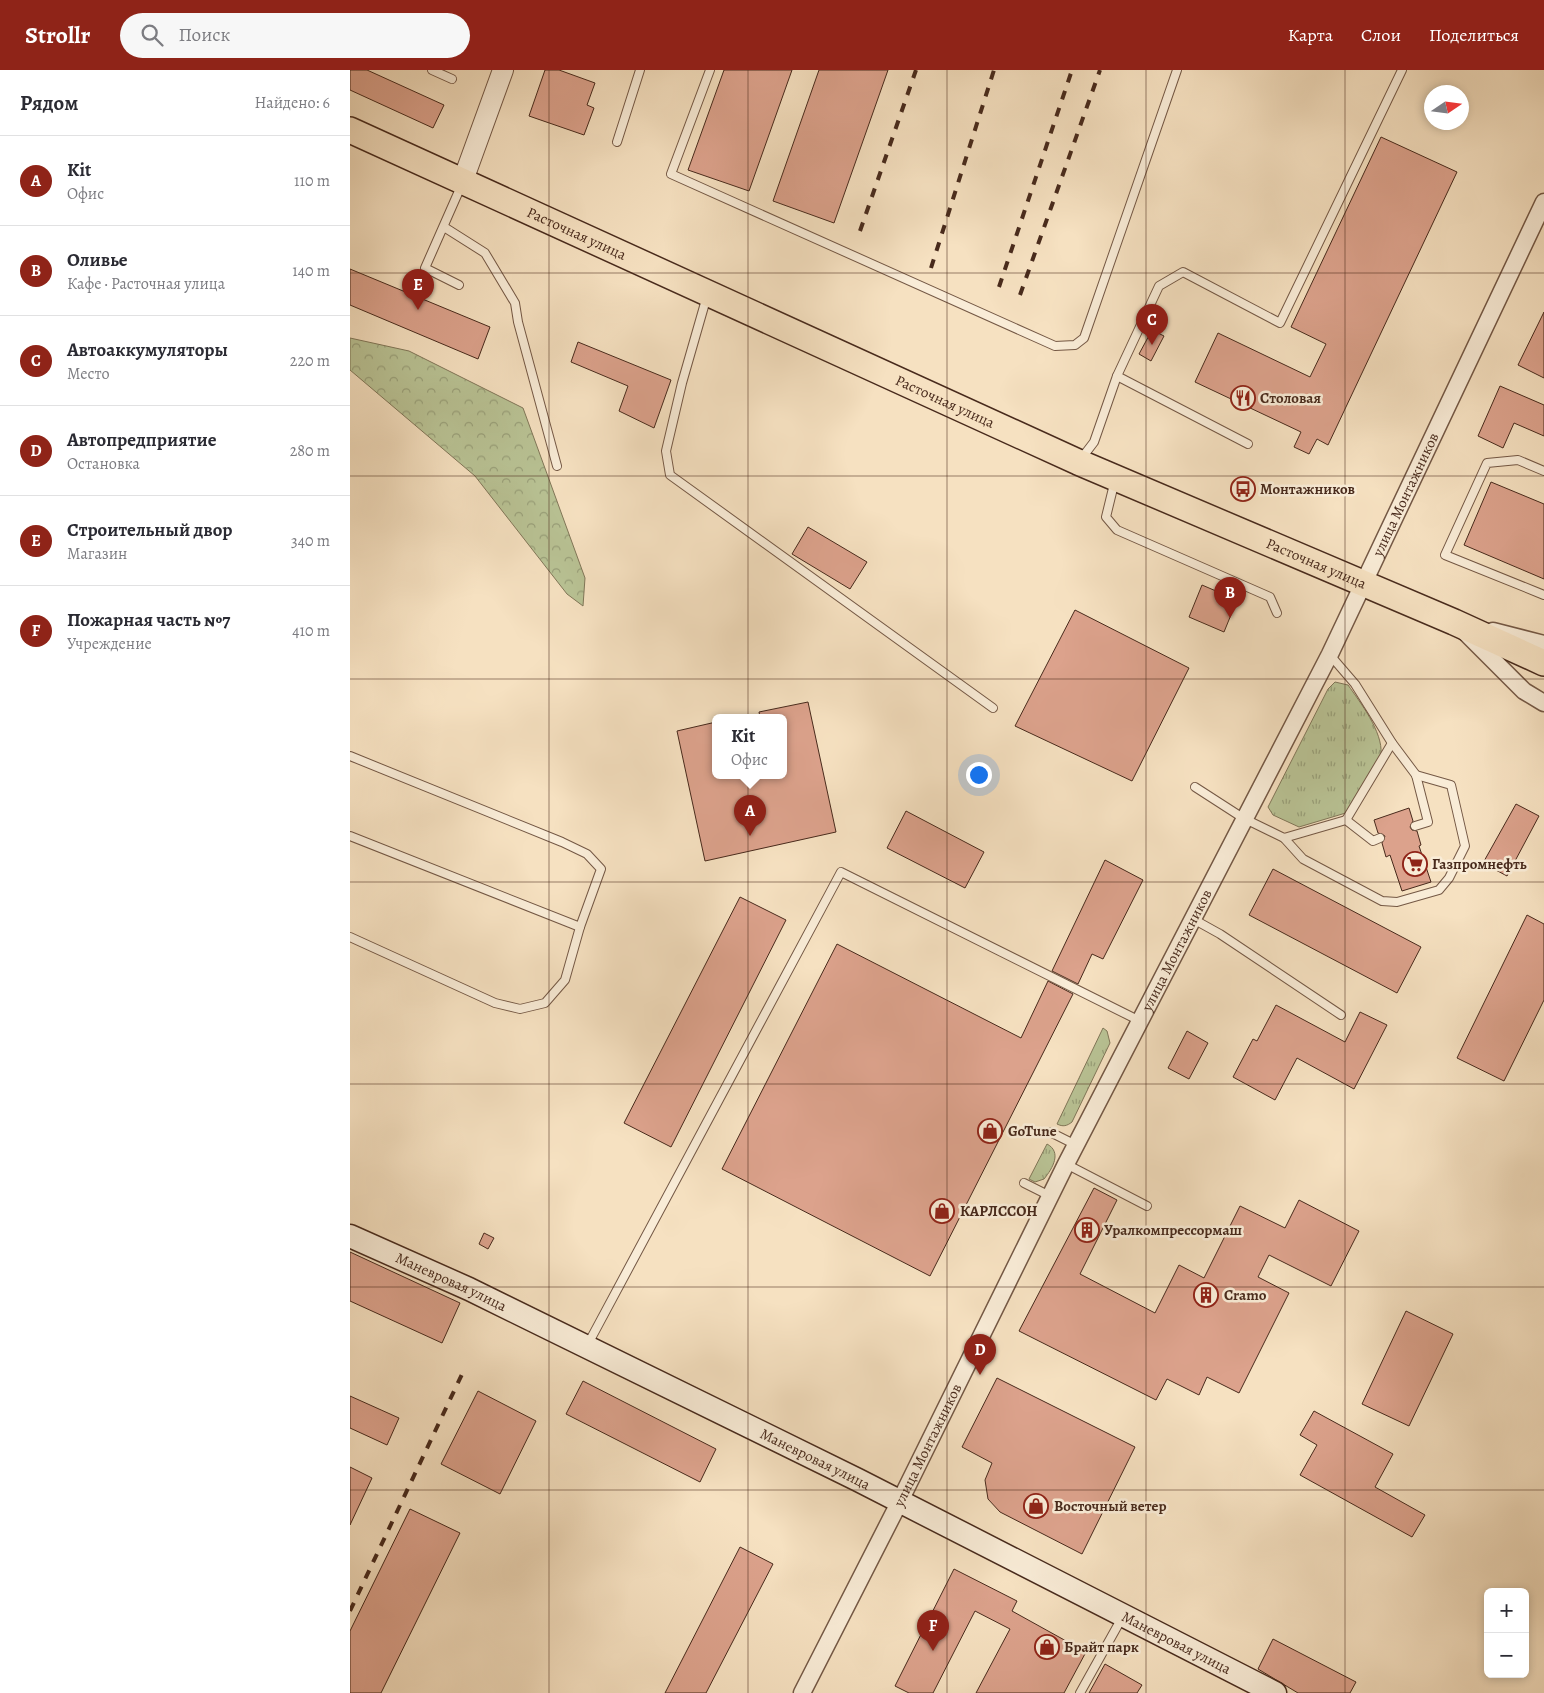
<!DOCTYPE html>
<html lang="ru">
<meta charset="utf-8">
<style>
:root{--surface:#fff;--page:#f7f7f7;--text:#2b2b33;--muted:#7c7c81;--line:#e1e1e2;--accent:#8f2418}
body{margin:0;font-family:Alegreya,serif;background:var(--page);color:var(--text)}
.controls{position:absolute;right:15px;bottom:15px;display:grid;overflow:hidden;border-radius:8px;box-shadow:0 2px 8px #0003}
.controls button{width:45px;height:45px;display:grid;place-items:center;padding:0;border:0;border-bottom:1px solid var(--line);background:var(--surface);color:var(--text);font:25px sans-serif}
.compass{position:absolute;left:1074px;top:15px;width:45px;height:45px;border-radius:50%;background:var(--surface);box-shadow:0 2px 8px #0003;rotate:77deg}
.you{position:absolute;left:628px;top:704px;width:18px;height:18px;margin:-12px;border:4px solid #fff;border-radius:50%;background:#1a73e8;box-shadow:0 0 0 8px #1a73e833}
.badge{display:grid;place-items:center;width:32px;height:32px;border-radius:50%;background:var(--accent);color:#fff;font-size:16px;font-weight:700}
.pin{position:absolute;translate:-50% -41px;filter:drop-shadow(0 1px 2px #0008)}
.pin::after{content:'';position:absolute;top:26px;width:18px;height:15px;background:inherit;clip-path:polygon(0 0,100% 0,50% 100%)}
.popup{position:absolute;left:362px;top:644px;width:75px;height:65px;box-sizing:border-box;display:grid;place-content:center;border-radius:8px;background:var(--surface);filter:drop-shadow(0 1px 4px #0005);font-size:16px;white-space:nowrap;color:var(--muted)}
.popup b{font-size:19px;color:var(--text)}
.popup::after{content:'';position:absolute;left:50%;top:100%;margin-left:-10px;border:10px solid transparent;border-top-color:var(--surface)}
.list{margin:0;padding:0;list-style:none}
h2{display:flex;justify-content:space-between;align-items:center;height:65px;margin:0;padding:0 20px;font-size:21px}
h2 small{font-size:16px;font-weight:400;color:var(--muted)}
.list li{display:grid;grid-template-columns:32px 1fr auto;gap:15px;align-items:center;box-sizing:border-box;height:90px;padding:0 20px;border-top:1px solid var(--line)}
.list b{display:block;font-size:19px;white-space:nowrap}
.list p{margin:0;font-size:16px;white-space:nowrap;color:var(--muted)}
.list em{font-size:16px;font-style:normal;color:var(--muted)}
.icon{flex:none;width:28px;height:28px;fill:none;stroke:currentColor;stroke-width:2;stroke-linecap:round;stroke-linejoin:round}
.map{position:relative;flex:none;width:1194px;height:1623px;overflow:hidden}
header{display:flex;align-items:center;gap:30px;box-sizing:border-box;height:70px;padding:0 25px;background:var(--accent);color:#fff}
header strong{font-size:24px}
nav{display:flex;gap:28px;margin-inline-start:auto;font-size:18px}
.search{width:350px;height:45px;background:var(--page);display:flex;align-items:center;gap:12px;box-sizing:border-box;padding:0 18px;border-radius:28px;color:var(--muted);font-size:19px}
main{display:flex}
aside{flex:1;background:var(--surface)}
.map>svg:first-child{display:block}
.grass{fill:url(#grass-tufts);stroke:#807658}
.forest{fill:url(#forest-crowns);stroke:#807658}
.building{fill:#dca28c;stroke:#482a1c}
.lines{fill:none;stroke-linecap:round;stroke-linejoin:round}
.service-casing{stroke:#745845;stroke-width:10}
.minor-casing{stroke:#745845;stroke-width:19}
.tertiary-casing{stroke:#745845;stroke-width:22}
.secondary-casing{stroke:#482a1c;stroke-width:25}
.primary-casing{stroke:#482a1c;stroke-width:28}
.service{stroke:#f9ecd7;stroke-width:8}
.minor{stroke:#f9ecd7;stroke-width:16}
.tertiary{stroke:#f9ecd7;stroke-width:20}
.secondary{stroke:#f9ecd7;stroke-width:22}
.primary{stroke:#f6e1c1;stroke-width:25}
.rail{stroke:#482a1c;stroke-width:4;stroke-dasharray:9 9;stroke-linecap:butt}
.grid{fill:none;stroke:#482a1c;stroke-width:1;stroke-opacity:0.55}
.labels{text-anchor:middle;stroke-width:5;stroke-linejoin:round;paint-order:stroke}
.street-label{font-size:15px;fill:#482a1c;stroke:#f9ecd7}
.poi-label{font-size:15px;font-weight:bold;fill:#482a1c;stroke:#f9ecd7;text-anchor:start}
</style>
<header>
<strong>Strollr</strong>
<div class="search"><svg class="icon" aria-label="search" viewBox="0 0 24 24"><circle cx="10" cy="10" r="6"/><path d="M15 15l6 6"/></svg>Поиск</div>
<nav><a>Карта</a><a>Слои</a><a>Поделиться</a></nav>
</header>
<main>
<aside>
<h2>Рядом<small>Найдено: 6</small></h2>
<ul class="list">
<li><span class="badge">A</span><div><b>Kit</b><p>Офис</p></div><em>110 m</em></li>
<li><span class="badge">B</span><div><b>Оливье</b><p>Кафе · Расточная улица</p></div><em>140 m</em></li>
<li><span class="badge">C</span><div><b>Автоаккумуляторы</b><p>Место</p></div><em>220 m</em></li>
<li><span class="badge">D</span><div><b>Автопредприятие</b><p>Остановка</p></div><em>280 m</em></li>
<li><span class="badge">E</span><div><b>Строительный двор</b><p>Магазин</p></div><em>340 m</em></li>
<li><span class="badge">F</span><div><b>Пожарная часть №7</b><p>Учреждение</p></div><em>410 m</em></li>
</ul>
</aside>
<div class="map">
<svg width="1194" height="1623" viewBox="0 0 1194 1623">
<defs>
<pattern id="grass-tufts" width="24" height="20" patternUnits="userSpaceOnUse" patternTransform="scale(1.25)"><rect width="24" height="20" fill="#b9c395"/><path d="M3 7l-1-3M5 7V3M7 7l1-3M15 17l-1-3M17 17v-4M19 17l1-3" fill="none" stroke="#989f79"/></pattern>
<pattern id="forest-crowns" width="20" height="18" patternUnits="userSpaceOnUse" patternTransform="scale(1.25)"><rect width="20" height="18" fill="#b9c395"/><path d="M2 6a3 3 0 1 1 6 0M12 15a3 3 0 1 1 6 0" fill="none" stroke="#989f79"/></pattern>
</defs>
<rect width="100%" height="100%" fill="#f6e1c1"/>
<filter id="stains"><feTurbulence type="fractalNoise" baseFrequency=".004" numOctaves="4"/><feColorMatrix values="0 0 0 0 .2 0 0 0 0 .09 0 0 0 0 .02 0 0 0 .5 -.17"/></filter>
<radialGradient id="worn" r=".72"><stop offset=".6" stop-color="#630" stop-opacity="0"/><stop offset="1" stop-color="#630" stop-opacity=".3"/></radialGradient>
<!-- grass -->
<g class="grass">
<path d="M 985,612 L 998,615 C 1010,632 1033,662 1031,684 L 999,742 L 949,757 L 923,745 L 918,737 L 978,619 Z"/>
<path d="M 753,958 L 757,961 L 760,973 L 722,1052 C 717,1056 713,1057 707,1054 Z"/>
<path d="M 697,1074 C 712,1082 703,1098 694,1109 L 685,1112 L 679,1109 Z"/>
</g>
<!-- forest -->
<path class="forest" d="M 0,268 L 59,281 L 173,338 L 235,508 L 233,536 L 217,524 L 125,406 L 0,300 Z"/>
<!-- building -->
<g class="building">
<path d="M 0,0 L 17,0 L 94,35 L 83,58 L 0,20 Z"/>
<path d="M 195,0 L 209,0 L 245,13 L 237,35 L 244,38 L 234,65 L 179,46 Z"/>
<path d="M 374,0 L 442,0 L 399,121 L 338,100 Z"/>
<path d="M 469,0 L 538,0 L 484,153 L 423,131 Z"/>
<path d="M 1031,67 L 1107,102 L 978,375 L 967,369 L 959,384 L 944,377 L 951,362 L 845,312 L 868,263 L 960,307 L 976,274 L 941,257 Z"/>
<path d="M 0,199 L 140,257 L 128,289 L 0,235 Z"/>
<path d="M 1194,242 L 1194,308 L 1168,295 Z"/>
<path d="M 802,260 L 814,266 L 801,291 L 789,284 Z"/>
<path d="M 228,272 L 321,310 L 304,358 L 269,341 L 278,316 L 221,292 Z"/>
<path d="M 1150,316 L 1194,335 L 1194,366 L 1164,353 L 1153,378 L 1128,366 Z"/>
<path d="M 1141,412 L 1194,434 L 1194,509 L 1114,475 Z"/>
<path d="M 458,457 L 517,492 L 500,519 L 442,484 Z"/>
<path d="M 852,515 L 887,530 L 874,562 L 839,547 Z"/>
<path d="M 725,540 L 839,598 L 782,711 L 665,656 Z"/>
<path d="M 458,632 L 486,762 L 355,791 L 327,661 L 366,652 L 366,705 L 434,705 L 434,647 L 410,647 L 409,642 Z"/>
<path d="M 1166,734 L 1189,746 L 1157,806 L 1133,793 Z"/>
<path d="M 1059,738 L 1063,751 L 1060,757 L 1062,760 L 1067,761 L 1071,775 L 1069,776 L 1081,812 L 1052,821 L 1040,785 L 1036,787 L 1032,773 L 1035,766 L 1028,763 L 1024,750 Z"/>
<path d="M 556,741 L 634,782 L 615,818 L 537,778 Z"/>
<path d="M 755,790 L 793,810 L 753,889 L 742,884 L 728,914 L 702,901 Z"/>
<path d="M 923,799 L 1071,877 L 1047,923 L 899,845 Z"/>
<path d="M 390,827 L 436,850 L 321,1077 L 274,1053 Z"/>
<path d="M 1177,845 L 1194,854 L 1194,930 L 1154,1011 L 1107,988 Z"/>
<path d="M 487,874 L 671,968 L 698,911 L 723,924 L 580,1206 L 372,1099 Z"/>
<path d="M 926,935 L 995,972 L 1010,942 L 1037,955 L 1004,1019 L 947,988 L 925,1030 L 883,1007 L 903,969 L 907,971 Z"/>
<path d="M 837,961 L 858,973 L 839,1009 L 818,998 Z"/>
<path d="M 744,1118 L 767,1130 L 730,1204 L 805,1243 L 829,1195 L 854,1208 L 890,1136 L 935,1158 L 949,1130 L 1009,1161 L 981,1216 L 919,1185 L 908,1207 L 939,1223 L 889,1323 L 857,1307 L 849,1325 L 817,1309 L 806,1330 L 669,1261 Z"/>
<path d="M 134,1163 L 144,1168 L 138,1179 L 129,1174 Z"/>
<path d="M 0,1182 L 110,1233 L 92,1273 L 0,1231 Z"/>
<path d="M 1056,1241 L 1103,1264 L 1059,1356 L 1012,1334 Z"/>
<path d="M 647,1308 L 785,1377 L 732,1484 L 650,1442 L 638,1429 L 635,1410 L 642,1393 L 612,1377 Z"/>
<path d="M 233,1311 L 366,1379 L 350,1412 L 216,1344 Z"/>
<path d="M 128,1321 L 186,1351 L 150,1424 L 91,1394 Z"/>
<path d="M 0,1326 L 49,1348 L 37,1375 L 0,1358 Z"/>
<path d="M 964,1341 L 1043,1384 L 1025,1417 L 1075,1445 L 1062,1467 L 950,1405 L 967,1375 L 950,1365 Z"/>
<path d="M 0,1397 L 22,1408 L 0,1455 Z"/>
<path d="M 60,1439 L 110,1463 L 31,1623 L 0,1623 L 0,1561 Z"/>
<path d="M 390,1477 L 423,1494 L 356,1623 L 315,1623 Z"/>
<path d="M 604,1499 L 667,1531 L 662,1541 L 736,1582 L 714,1623 L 626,1623 L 660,1559 L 625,1541 L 583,1623 L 559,1623 L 545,1616 Z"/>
<path d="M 923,1569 L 1006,1612 L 1000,1623 L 948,1623 L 908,1599 Z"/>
<path d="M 755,1594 L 792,1615 L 787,1623 L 739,1623 Z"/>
</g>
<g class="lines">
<defs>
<g id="service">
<path d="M 82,0 L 102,9"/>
<path d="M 360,0 L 321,104 L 705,276 L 725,275 L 734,268 L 827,0"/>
<path d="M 267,72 L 290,0"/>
<path d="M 94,157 L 135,183 L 165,233 L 168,252 L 207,396"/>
<path d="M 109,215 L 75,198 L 112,114"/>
<path d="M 357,226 L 332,313 L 316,381 L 320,405 L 643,638"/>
<path d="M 767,306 L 809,216 L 833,202 L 930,253 L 1052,0"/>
<path d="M 731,389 L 744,372 L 767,306 L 898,374"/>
<path d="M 1194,401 L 1168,390 L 1137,393 L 1095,485 L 1194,525"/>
<path d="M 765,410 L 756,447 L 767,460 L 920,527 L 927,543"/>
<path d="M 980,585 L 1005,614 L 1042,673 L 1066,705 L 1078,752 L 1065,756"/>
<path d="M 0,686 L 212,772 L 237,784 L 251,799 L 230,857 L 215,910 L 195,933 L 170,939 L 145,933 L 0,867"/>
<path d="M 845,717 L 893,748 L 934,768 L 996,750 L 1023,771 L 1030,768"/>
<path d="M 996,750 L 1042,673"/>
<path d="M 0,766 L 230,857"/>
<path d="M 934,768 L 953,789 L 1032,831 L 1047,832 L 1089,820 L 1099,808 L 1115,776 L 1101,715 L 1066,705"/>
<path d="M 843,849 L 870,864 L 991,945"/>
<path d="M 700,1062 L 726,1075"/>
<path d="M 716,1094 L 797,1136"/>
<path d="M 674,1113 L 700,1126"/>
<path d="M 238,1274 L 491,802 L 790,951"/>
<path d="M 730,1623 L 773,1546"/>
</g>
<g id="minor">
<path d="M 1143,561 L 1194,574"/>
<path d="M 1115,562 L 1174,621 L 1194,633"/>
<path id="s1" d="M 452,1623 L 550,1431 L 716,1094 L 980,584 L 1194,132"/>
</g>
<path id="tertiary" d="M 112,113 L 153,0"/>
<g id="secondary">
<path id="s2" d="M 0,1166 L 119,1219 L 508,1410 L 925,1623"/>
</g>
<g id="primary">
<path id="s3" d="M 0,60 L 728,392 L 1104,552 L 1194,593"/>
</g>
</defs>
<!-- service casing -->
<use href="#service" class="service-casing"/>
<!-- minor casing -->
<use href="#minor" class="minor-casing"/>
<!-- tertiary casing -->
<use href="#tertiary" class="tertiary-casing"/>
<!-- secondary casing -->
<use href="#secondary" class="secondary-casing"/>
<!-- primary casing -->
<use href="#primary" class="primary-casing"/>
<!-- service -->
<use href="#service" class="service"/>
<!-- minor -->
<use href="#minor" class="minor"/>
<!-- tertiary -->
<use href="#tertiary" class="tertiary"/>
<!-- secondary -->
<use href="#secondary" class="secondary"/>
<!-- primary -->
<use href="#primary" class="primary"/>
<!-- rail -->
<g class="rail">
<path d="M 510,161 L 566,0"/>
<path d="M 581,198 L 644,0"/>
<path d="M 649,217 L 722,0"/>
<path d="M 670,225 L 750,0"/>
<path d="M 0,1541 L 114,1300"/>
</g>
</g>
<!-- grid -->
<path class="grid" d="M 199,0 L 199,1623M 398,0 L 398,1623M 597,0 L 597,1623M 796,0 L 796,1623M 995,0 L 995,1623M 0,203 L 1194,203M 0,406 L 1194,406M 0,609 L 1194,609M 0,812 L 1194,812M 0,1014 L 1194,1014M 0,1217 L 1194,1217M 0,1420 L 1194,1420"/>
<!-- icons -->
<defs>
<symbol id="restaurant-ring" viewBox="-11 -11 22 22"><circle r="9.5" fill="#f9ecd7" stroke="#8f2418" stroke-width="1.5"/><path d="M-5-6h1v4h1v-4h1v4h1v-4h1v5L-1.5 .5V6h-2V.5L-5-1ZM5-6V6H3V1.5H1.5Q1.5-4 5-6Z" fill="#8f2418"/></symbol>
<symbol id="bus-ring" viewBox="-11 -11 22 22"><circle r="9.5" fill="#f9ecd7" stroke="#8f2418" stroke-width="1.5"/><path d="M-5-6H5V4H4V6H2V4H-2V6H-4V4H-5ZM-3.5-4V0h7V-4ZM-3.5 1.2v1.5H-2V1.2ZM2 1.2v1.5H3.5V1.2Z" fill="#8f2418"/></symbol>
<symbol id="supermarket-ring" viewBox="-11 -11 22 22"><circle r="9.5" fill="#f9ecd7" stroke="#8f2418" stroke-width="1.5"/><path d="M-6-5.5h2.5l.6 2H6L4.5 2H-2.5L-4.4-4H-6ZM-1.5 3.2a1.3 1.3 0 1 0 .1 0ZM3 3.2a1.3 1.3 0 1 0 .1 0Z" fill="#8f2418"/></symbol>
<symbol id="shop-ring" viewBox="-11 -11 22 22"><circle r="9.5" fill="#f9ecd7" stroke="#8f2418" stroke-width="1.5"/><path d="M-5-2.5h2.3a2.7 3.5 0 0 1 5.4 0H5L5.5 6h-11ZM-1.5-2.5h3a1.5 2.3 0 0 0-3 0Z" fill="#8f2418"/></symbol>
<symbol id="building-ring" viewBox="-11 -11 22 22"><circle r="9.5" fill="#f9ecd7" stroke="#8f2418" stroke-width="1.5"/><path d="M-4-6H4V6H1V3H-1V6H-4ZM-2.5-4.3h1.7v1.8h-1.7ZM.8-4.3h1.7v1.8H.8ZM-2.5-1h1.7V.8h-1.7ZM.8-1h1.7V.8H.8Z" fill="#8f2418"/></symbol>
</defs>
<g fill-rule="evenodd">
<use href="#restaurant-ring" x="879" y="314" width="28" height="28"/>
<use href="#bus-ring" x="879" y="405" width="28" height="28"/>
<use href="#supermarket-ring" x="1051" y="780" width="28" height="28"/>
<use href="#shop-ring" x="626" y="1047" width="28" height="28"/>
<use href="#shop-ring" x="578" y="1127" width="28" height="28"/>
<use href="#building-ring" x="723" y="1146" width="28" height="28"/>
<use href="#building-ring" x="842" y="1211" width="28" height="28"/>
<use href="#shop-ring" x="672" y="1422" width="28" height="28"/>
<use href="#shop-ring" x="683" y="1563" width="28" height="28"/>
</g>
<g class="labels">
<!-- street labels -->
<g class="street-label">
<text dy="5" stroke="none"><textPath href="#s3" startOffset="249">Расточная улица</textPath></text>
<text dy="5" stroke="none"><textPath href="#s3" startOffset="654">Расточная улица</textPath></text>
<text dy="5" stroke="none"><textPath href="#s1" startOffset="1342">улица Монтажников</textPath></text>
<text dy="5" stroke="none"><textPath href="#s3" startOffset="1059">Расточная улица</textPath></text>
<text dy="5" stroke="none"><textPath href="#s1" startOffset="832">улица Монтажников</textPath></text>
<text dy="5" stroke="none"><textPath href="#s2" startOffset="111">Маневровая улица</textPath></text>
<text dy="5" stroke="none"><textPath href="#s1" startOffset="278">улица Монтажников</textPath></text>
<text dy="5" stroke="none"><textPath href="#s2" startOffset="516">Маневровая улица</textPath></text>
<text dy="5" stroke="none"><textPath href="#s2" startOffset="921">Маневровая улица</textPath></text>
</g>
<!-- poi labels -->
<g class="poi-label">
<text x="910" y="333">Столовая</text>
<text x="910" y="424">Монтажников</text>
<text x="1082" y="799">Газпромнефть</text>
<text x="658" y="1066">GoTune</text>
<text x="610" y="1146">КАРЛССОН</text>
<text x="754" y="1165">Уралкомпрессормаш</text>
<text x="874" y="1230">Cramo</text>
<text x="704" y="1441">Восточный ветер</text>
<text x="714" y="1582">Брайт парк</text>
</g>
</g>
<rect width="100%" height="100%" filter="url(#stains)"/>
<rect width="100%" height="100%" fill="url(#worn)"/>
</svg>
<div class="controls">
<button>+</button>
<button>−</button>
</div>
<svg class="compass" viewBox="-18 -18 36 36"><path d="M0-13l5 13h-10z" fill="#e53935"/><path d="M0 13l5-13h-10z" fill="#7c7c81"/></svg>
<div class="you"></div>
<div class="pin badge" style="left:400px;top:766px">A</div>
<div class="popup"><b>Kit</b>Офис</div>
<div class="pin badge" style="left:880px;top:548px">B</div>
<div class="pin badge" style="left:802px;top:275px">C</div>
<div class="pin badge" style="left:630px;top:1305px">D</div>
<div class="pin badge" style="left:68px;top:240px">E</div>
<div class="pin badge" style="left:583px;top:1581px">F</div>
</div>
</main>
